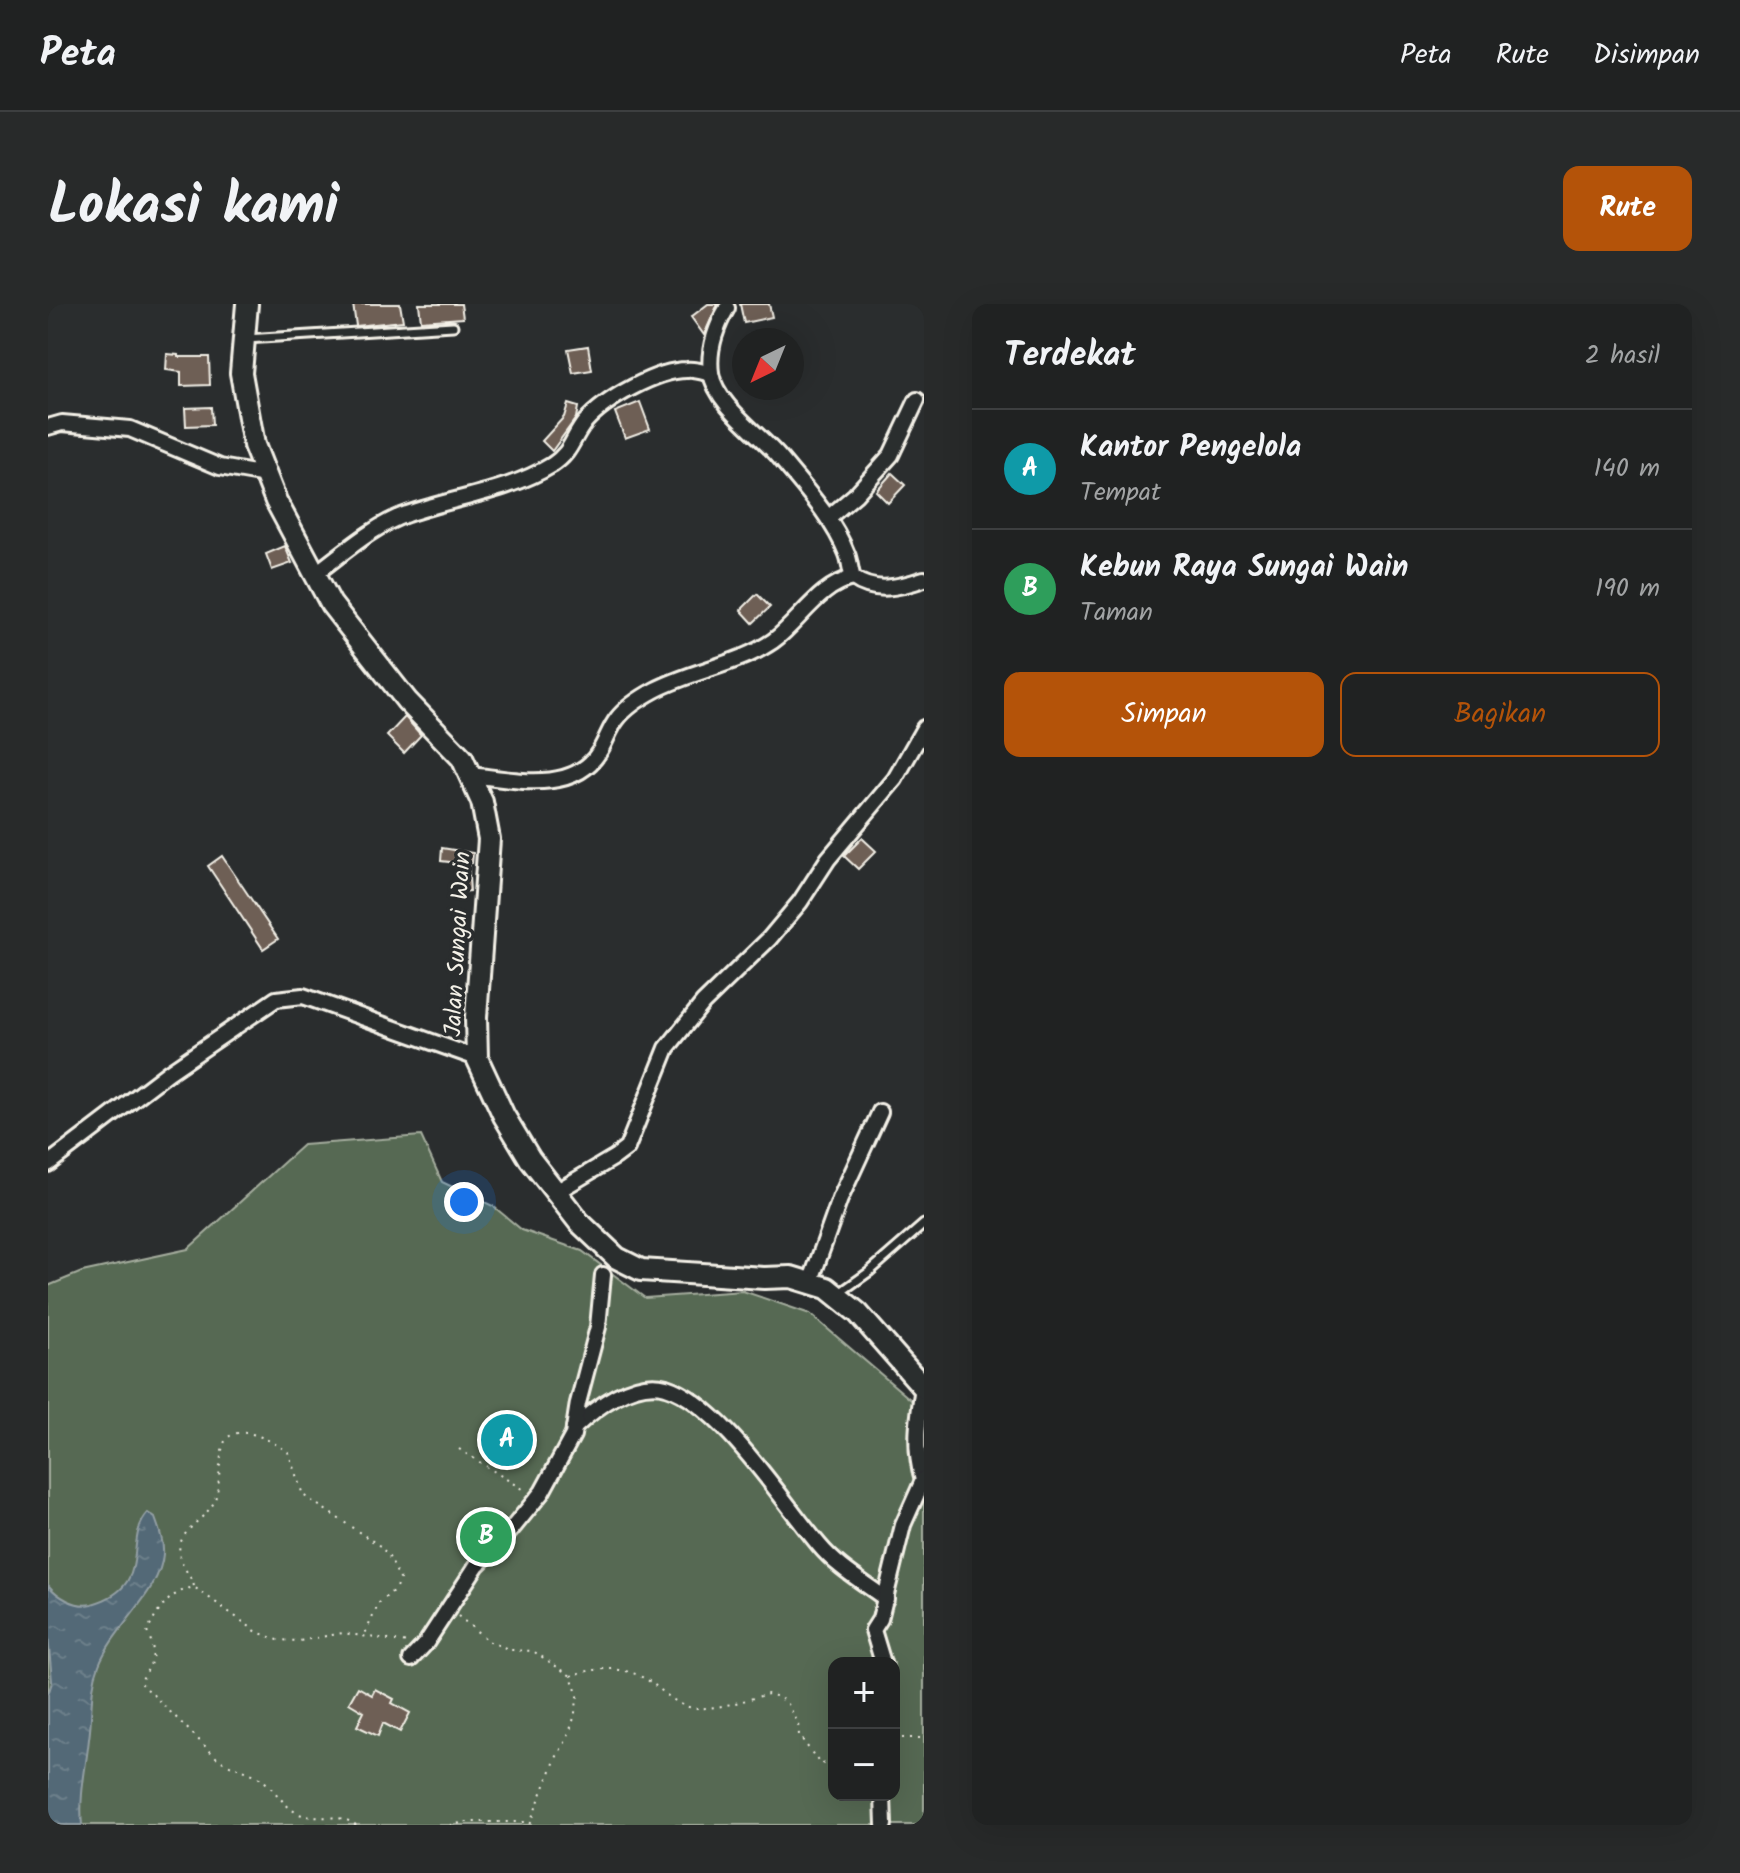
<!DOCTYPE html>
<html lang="id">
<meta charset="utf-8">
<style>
:root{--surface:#202222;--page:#282a2a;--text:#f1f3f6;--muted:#a2a4a5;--line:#3d3f40;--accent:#b45309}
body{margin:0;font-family:Kalam,sans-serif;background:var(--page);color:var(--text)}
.controls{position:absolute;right:24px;bottom:24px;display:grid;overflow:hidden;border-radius:16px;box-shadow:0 8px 32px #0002}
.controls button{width:72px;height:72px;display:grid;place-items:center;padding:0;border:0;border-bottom:2px solid var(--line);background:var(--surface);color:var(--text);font:40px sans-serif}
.compass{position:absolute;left:684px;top:24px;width:72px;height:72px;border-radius:50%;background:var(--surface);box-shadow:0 8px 32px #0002;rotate:223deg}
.you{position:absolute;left:416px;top:898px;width:28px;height:28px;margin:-20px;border:6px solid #fff;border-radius:50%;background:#1a73e8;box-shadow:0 0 0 12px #1a73e833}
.badge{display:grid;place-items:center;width:52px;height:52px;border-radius:50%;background:var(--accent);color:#fff;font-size:26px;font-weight:700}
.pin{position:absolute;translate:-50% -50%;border:4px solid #fff;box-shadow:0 2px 8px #0006}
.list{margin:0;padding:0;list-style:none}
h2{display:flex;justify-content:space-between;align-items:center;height:104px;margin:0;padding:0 32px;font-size:34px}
h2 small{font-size:26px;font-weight:400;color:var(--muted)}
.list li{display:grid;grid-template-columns:52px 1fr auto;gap:24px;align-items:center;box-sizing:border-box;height:120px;padding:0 32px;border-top:2px solid var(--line)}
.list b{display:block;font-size:30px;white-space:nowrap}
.list p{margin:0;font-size:26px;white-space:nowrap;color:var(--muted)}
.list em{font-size:26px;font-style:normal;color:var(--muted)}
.actions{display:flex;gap:16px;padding:24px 32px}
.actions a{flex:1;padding:18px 0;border:2px solid var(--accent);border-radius:16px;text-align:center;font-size:28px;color:var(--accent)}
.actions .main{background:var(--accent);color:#fff}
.map{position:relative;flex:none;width:876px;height:1521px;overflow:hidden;border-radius:16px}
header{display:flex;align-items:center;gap:48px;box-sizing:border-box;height:112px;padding:0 40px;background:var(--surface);border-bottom:2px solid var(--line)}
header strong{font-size:38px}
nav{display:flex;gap:44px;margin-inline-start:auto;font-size:28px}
.intro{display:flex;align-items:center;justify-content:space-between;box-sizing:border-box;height:192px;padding:0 48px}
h1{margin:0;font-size:56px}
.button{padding:20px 36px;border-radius:16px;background:var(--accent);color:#fff;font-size:28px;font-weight:700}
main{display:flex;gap:48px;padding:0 48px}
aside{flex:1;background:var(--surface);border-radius:16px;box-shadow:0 8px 32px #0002}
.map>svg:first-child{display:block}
.park{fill:#566953;stroke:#a5ad9e;stroke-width:2;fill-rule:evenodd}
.water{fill:url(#water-ripples);stroke:#939fa4;stroke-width:2}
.building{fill:#6e5e55;stroke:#f4f1e8;stroke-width:2}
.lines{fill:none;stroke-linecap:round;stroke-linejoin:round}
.lane-casing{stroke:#f4f1e8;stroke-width:13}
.street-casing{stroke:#f4f1e8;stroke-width:20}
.secondary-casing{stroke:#f4f1e8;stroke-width:26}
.path{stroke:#f4f1e8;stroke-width:2;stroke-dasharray:2 6;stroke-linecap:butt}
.lane{stroke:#2a2d2e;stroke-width:7}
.street{stroke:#2a2d2e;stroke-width:14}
.secondary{stroke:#2a2d2e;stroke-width:20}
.labels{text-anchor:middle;stroke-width:7;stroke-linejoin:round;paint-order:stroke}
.street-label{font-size:24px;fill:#f4f1e8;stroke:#2a2d2e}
</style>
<header>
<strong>Peta</strong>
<nav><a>Peta</a><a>Rute</a><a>Disimpan</a></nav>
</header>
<div class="intro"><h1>Lokasi kami</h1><a class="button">Rute</a></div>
<main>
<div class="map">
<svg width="876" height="1521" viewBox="0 0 876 1521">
<defs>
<pattern id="water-ripples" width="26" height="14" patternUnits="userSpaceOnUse" patternTransform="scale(2)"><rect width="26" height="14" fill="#536977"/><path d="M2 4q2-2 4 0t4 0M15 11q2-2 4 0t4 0" fill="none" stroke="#6c7f8a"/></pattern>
</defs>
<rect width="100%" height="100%" fill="#2a2d2e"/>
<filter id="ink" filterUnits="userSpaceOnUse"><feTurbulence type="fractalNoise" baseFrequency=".0125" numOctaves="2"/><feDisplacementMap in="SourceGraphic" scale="16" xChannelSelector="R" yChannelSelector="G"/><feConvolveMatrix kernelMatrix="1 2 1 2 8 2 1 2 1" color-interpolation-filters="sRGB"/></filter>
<g filter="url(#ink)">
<!-- park -->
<path class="park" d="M 373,832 L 394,878 L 445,902 L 474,926 L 534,947 L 597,994 L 695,987 L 762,1010 L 876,1107 L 876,1521 L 0,1521 L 0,982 L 34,968 L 140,945 L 255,841 ZM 786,1359 L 846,1359 L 846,1491 L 786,1491 Z"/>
<!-- water -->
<path class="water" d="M 100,1209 L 107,1214 C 111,1225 116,1238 115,1250 C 113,1287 65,1324 51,1361 C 41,1386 45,1409 41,1435 C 38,1464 31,1491 34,1521 L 0,1521 L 0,1391 L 4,1378 L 0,1331 L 0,1281 C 10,1293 28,1304 44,1300 C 107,1282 74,1237 100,1209 Z"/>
<!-- building -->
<g class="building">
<path d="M 305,0 L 352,0 L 355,17 L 308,22 Z"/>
<path d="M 371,0 L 413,0 L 415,14 L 373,17 Z"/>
<path d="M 660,0 L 670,0 L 656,31 L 643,13 Z"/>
<path d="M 692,0 L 721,0 L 724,13 L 696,19 Z"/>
<path d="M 540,42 L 544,66 L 525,69 L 520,45 Z"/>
<path d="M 119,50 L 130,51 L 130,53 L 161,53 L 162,81 L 133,82 L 133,68 L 118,66 Z"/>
<path d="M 592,98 L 602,125 L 577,134 L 567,108 Z"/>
<path d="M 520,100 L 530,103 L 528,114 L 504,147 L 494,137 L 516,113 Z"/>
<path d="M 163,103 L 164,121 L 138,122 L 137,104 Z"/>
<path d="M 844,169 L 857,181 L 840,199 L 828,187 Z"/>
<path d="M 237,242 L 244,259 L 224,266 L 218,250 Z"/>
<path d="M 709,290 L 722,303 L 705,319 L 693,306 Z"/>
<path d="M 357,413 L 373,431 L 356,449 L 339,432 Z"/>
<path d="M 814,534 L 828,547 L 810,565 L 796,552 Z"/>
<path d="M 394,544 L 425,549 L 424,559 L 420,559 L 422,587 L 411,588 L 410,559 L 393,557 Z"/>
<path d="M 174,552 L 230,635 L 215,645 L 160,562 Z"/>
<path d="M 461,1109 L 483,1123 L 458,1163 L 436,1150 Z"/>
<path d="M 310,1383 L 324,1391 L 327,1385 L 346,1395 L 344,1399 L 362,1409 L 352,1428 L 335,1419 L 330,1432 L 309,1422 L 316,1408 L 301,1399 Z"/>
</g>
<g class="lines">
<defs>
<g id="lane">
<path d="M 198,35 L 405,22"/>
<path d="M 790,990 L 821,968 L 876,920"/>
</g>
<g id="street">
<path d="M 679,4 C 668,23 660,46 663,69 C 668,101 712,130 732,154 C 756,183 785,214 799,250 C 802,257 802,266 805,274 C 827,290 852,283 876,275"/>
<path d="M 0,123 L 14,119 L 82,125 L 172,163 L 218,171"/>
<path d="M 780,214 L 807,191 L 843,151 L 869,96"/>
<path d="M 267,270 C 294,250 328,220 359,210 C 407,193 460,188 504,161 C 524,148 524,134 537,118 C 557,95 609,66 639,66 C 647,65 655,68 663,70"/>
<path d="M 422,471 C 463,475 525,491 551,448 C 558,438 561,425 569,415 C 578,403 594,393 607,386 C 645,366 690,361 725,337 C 752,317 771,281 805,274"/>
<path d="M 0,860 L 121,768 L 228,695 L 255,692 L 429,754"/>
<path d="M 508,888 L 567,853 L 579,844 L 619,744 L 655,699 L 721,635 L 752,598 L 780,555 L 847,475 L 876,424"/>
<path d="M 762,979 L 792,895 L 832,808"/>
<path d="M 526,1124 C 548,1103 586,1074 618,1083 C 673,1100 734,1197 771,1241 C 790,1264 814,1277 838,1295"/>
<path d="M 875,1176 C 865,1144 870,1115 875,1083"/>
<path d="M 363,1355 L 378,1339 L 429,1261 L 454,1237 L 494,1188 L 525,1131 L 530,1099 L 550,1023 L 555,971"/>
<path d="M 835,1359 L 825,1326 L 832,1315 L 855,1221 L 876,1174"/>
<path d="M 835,1491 L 836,1521"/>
</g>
<path id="secondary" d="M 199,0 L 193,69 L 206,141 L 228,197 L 283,300 L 359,397 L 414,454 L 434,498 L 441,535 L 428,713 L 429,754 L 456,812 L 482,855 L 531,918 L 569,954 L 593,966 L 716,974 L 743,973 L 779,984 L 810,1009 L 876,1084"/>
</defs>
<!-- lane casing -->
<use href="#lane" class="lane-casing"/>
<!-- street casing -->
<use href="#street" class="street-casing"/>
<!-- secondary casing -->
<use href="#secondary" class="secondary-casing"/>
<!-- path -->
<g class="path">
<path d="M 411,1145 L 477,1187"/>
<path d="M 146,1282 C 143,1272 135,1264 132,1254 C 126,1227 156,1218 166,1198 C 173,1181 170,1160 175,1142 C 184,1114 225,1137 240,1148 L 255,1191 L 332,1242 L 340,1251 L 352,1275 L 347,1285 L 331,1299 L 316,1332"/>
<path d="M 410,1312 L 442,1338 L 463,1346 L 485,1347 L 523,1372 L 530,1392 L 526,1414 L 519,1435 L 508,1454 L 481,1521"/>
<path d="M 523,1372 C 550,1362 580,1361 605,1380 C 616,1388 626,1399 641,1403 C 665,1408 696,1396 720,1390 L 731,1393 L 740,1400 L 750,1419 L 751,1431 L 772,1460 L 786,1458"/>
<path d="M 846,1434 L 876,1434"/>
<path d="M 308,1521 C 289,1508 274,1517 254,1511 C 237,1506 227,1484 212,1474 C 198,1465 182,1464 168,1453 L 92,1378 C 104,1360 110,1349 99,1328 C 111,1305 120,1289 146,1283 L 209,1328 L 230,1336 L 251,1337 L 295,1329 L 360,1339"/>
<path d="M 402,1521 L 418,1518 L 481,1518"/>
</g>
<!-- lane -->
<use href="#lane" class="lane"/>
<!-- street -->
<use href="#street" class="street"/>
<!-- secondary -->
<use href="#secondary" class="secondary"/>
</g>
</g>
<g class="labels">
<!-- street labels -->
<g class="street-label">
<text transform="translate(409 640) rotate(-87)" y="8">Jalan Sungai Wain</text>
</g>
</g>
</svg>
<div class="controls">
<button>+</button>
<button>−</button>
</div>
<svg class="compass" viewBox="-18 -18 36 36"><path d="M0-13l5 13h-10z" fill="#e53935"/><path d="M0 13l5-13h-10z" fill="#a2a4a5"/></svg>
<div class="you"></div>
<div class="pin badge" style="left:459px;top:1136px;background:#0f9aa8">A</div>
<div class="pin badge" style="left:438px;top:1233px;background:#2e9e5b">B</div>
</div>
<aside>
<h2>Terdekat<small>2 hasil</small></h2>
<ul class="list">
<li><span class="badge" style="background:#0f9aa8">A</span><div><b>Kantor Pengelola</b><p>Tempat</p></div><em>140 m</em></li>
<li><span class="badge" style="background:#2e9e5b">B</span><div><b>Kebun Raya Sungai Wain</b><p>Taman</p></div><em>190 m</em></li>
</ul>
<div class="actions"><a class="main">Simpan</a><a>Bagikan</a></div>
</aside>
</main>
